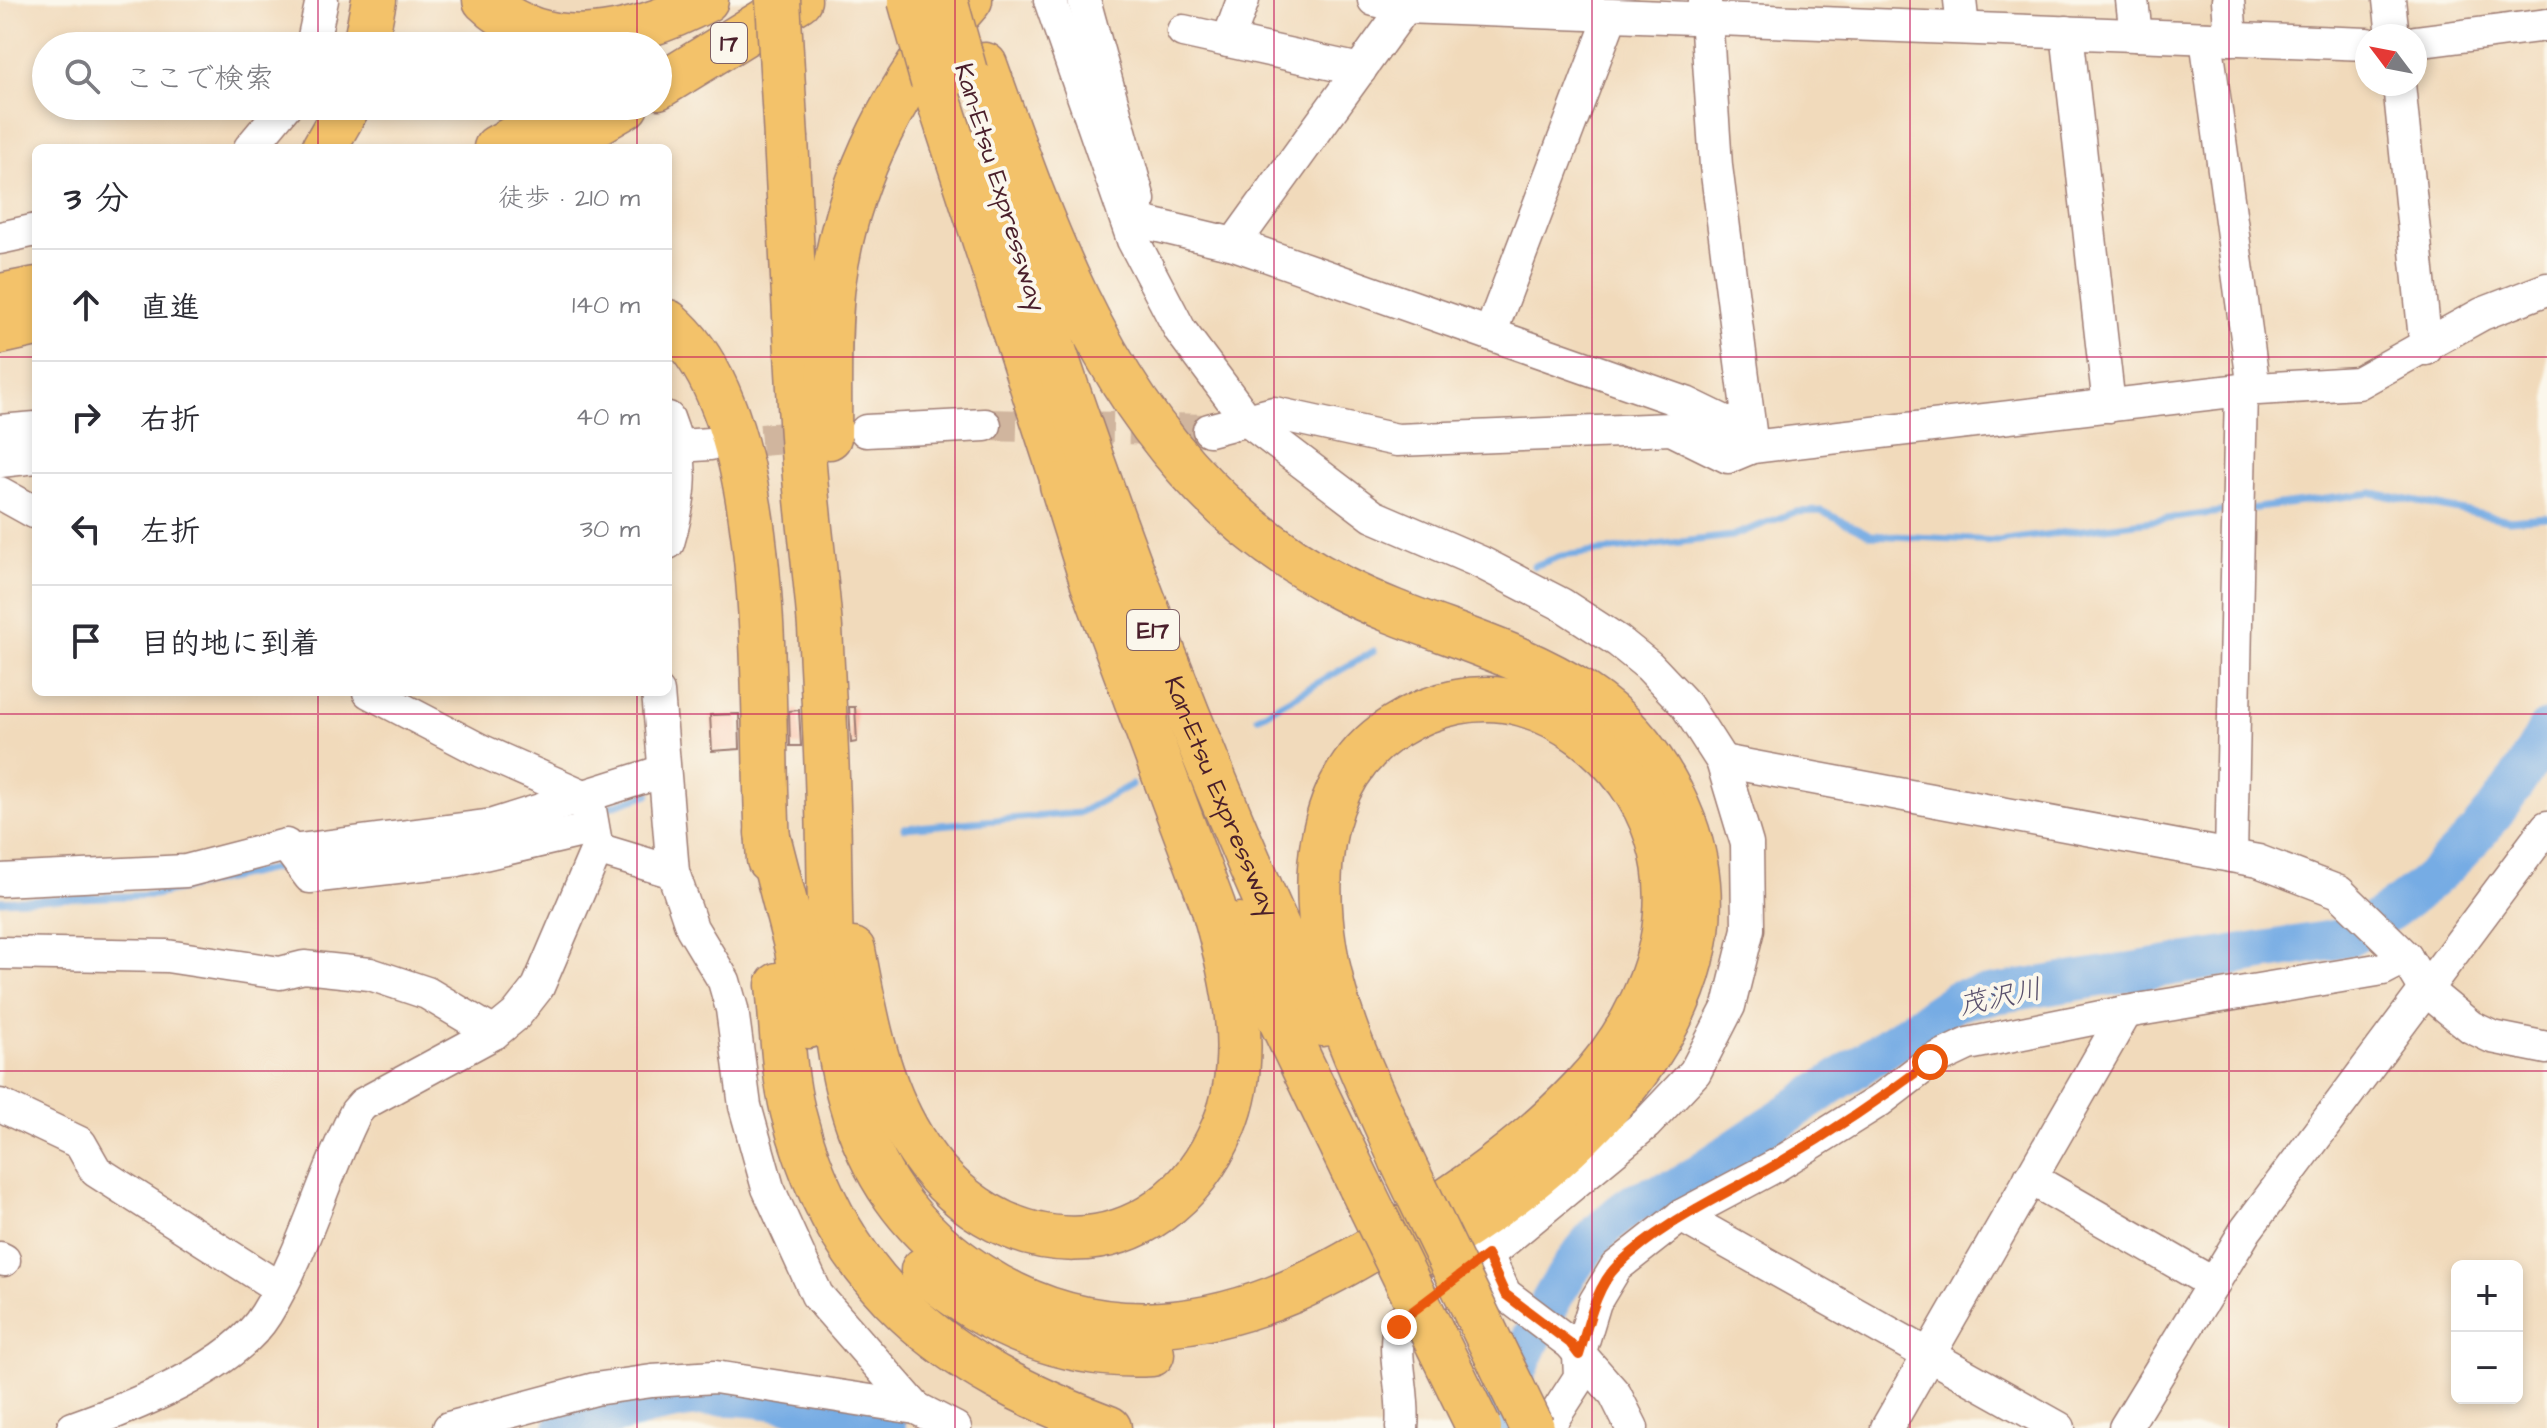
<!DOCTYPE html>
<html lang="ja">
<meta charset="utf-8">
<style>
:root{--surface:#fff;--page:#f7f7f7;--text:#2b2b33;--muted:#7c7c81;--line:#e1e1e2}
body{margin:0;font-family:"Architects Daughter","Klee One",sans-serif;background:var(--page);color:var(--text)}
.controls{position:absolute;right:24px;bottom:24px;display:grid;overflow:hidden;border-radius:12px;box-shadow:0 4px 12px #0003}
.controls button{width:72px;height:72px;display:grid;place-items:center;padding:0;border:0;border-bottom:2px solid var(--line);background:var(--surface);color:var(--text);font:40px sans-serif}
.compass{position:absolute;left:2355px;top:24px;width:72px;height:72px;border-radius:50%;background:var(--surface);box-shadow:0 4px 12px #0003;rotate:302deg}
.stop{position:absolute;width:24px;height:24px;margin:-18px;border:6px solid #ea580c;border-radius:50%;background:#fff}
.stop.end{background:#ea580c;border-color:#fff;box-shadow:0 2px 8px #0008}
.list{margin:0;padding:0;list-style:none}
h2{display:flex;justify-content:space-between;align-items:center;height:104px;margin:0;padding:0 32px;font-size:34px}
h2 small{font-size:26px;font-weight:400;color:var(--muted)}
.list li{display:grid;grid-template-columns:52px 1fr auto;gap:24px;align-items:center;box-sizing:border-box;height:112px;padding:0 32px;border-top:2px solid var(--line)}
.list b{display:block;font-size:30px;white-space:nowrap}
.list em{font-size:26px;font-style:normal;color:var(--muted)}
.icon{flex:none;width:44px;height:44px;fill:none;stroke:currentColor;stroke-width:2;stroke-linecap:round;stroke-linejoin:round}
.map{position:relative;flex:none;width:2547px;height:1428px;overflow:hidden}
.search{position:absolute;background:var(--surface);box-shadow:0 4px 12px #0003;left:32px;top:32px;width:640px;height:88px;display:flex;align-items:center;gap:20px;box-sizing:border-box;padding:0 28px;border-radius:44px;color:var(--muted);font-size:30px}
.panel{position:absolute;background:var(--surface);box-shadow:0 4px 12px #0003;left:32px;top:144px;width:640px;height:552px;border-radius:12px}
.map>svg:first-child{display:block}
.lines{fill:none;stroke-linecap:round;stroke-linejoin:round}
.stream{stroke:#76ace4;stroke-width:7}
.river{stroke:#76ace4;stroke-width:40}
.building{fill:#faa788}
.minor-tunnel{stroke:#d0b59e;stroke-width:32;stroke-dasharray:32 16;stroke-linecap:butt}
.minor-casing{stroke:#9e7c73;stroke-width:35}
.highway-casing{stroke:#9e7c73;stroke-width:47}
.minor{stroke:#fff;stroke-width:32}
.highway{stroke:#f3c26a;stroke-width:44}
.highway-bridge-casing{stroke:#9e7c73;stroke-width:47;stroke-linecap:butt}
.highway-bridge{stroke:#f3c26a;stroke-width:44}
.route{stroke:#ea580c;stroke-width:10}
.grid{fill:none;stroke:#c2185b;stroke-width:2;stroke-opacity:0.55}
.labels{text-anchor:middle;stroke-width:8;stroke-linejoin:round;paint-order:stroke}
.shield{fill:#fbf7ec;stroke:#7f6065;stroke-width:2}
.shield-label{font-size:24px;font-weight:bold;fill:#4a1f2b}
.street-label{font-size:26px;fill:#4a1f2b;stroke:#fbf7ec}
.water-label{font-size:28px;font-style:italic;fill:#59506c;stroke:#fbf7ec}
</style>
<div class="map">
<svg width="2547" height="1428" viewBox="0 0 2547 1428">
<rect width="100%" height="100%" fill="#fbf7ec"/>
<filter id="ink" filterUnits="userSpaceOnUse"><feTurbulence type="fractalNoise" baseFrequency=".0125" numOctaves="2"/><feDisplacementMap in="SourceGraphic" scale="16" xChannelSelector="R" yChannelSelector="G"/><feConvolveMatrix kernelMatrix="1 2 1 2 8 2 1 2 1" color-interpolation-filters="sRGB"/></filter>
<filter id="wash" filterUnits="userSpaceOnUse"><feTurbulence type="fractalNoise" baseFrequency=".006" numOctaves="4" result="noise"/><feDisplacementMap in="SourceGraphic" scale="32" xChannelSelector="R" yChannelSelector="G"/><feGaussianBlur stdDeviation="1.8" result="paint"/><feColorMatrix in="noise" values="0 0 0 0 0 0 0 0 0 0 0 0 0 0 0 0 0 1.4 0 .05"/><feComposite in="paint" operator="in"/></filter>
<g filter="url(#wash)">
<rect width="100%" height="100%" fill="#f1dabb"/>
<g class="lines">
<!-- stream -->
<g class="stream">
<path d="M 2249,509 L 2373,493 L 2509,520 L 2547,517"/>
<path d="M 1534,566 L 1561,556 L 1732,536 L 1795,512 L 1821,511 L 1871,535 L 1998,541 L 2228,511"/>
<path d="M 1258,717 L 1374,651"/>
<path d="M 597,811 L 649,794"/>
<path d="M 904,828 L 1079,813 L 1131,785"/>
<path d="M 0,901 L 154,895 L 290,865"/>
</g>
<!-- river -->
<g class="river">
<path d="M 564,1428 C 611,1416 661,1399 710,1396 C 764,1393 835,1411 886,1428"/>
<path d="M 1492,1428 C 1526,1353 1559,1256 1630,1206 C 1642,1197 1662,1194 1676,1189 L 1957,1000 L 2345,938 C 2434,891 2500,819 2547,730"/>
</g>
</g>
<g id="blocks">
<!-- building -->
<g class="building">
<path d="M 849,707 L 855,707 L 857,742 L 851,743 Z"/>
<path d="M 799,710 L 801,746 L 790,746 L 789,711 Z"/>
<path d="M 739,714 L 740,749 L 712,751 L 710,715 Z"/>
</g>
</g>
</g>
<g filter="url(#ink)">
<use href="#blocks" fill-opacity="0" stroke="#9e7c73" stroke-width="2"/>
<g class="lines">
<!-- minor-tunnel -->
<g class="minor-tunnel">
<path d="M 985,425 L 1209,430"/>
<path d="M 713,444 L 822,435"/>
</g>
<defs>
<g id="minor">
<path d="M 1050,0 L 1133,240 L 1180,330 L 1248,421 L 1373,516 L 1480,562 L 1561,604 L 1618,641 L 1649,666 L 1686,705 L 1722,761 L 1747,844 L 1748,929 L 1729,1006 L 1695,1072 L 1646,1124 L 1479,1262 L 1400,1321 C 1391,1357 1406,1392 1402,1428"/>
<path d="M 1084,0 L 1139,200"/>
<path d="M 1374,0 L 1405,7 L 2367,44"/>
<path d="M 1960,0 L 1963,28"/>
<path d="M 2132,0 L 2136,35"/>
<path d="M 2228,0 L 2231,39"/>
<path d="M 2389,0 L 2393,36"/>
<path d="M 1705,1 L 1716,166 L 1752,447"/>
<path d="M 1183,31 L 1360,70"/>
<path d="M 2067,32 L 2109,406"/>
<path d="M 2206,38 L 2254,389"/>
<path d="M 1228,41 L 1243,0"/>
<path d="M 2415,42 L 2547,25"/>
<path d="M 312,46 L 322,0"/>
<path d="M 2399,84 L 2426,349"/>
<path d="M 250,148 L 285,106"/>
<path d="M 1146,223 L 1234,244 L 1686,403 L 1750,434"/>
<path d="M 0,238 L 36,230"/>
<path d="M 1234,244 L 1405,7 L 1406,0"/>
<path d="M 1490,334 L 1611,16"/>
<path d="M 668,418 C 686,462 681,499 668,543"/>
<path d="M 1209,430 L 1274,413 L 1397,440 L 1671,429 L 1728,457 L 1752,447 L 2241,390 L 2358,383 L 2482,314 L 2547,289"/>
<path d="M 0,431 L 36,428"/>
<path d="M 866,431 L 985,425"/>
<path d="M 679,446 L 710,444"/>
<path d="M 0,461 L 36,457"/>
<path d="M 0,493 L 36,513"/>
<path d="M 658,692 L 673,872 L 692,928 L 724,981 L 732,1009 L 745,1106 L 768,1188 L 817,1295 L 916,1408"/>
<path d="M 1722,761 L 2258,861 L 2339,892 L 2406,957 L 2426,990 L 2471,1027 L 2492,1037 L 2547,1048"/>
<path d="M 597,849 L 673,872"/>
<path d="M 291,851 L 493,825 L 664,771"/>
<path d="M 2231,856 L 2241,390"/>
<path d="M 0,880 L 186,871 L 286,845 L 310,877 L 458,860 L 591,829"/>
<path d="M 0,953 L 167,956 L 280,973 L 304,967 L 370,974 L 427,993 L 494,1033"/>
<path d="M 0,1105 L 80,1143 L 96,1171 L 279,1288"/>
<path d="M 2030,1178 L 2214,1284"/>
<path d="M 1681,1216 L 2059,1428"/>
<path d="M 1487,1255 L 1505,1294 L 1570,1343 L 1615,1394 L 1632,1428"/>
<path d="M 0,1258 L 4,1260"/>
<path d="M 73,1428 C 132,1407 233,1368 266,1314 C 305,1251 323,1177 356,1112 L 363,1104 L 494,1033 L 516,1015 L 538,987 L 597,849 L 588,798 L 482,751 L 369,692"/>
<path d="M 449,1428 L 595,1389 L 652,1381 L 715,1377 L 916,1408 L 955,1428"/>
<path d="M 1547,1428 L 1580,1377 L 1579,1355 L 1595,1302 L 1616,1267 L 1681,1216 L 1777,1165 L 1879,1101 L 1930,1062 L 1968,1044 L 2126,1012 L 2383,969 L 2406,957"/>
<path d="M 1887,1428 L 2126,1012"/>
<path d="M 2125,1428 L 2246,1230 L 2547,827"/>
</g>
<g id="highway">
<path d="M 485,0 C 547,61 639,35 706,0"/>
<path d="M 365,46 L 374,0"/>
<path d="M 985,65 C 1038,213 1091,371 1204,486 C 1244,527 1292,563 1343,589 C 1422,629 1511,646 1585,695 C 1632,726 1664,771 1684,823 C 1755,1013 1555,1180 1409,1261"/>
<path d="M 933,82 L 1073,512"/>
<path d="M 658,87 L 799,0"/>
<path d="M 786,139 C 792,248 796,357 804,465 C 808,520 816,574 820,628 C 824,702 828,776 829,850 C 832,1012 824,1177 979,1275 C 1034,1311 1096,1328 1162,1324 C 1254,1318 1331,1276 1407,1227 C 1469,1187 1530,1144 1581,1090 C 1661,1006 1701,883 1629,781 C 1603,746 1565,716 1523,704 C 1479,692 1433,703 1395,727 C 1297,788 1311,930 1344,1025 C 1360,1071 1383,1116 1402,1161"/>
<path d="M 324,148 L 348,106"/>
<path d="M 496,148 L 570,106"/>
<path d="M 554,148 L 626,106"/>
<path id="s1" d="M 998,178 C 1088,466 1193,750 1322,1024"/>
<path d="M 0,296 L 36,289"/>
<path d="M 668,322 C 783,418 758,719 769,860"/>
<path d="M 0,332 L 36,324"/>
<path d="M 829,437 C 830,387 827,334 833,284 C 847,178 899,79 970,0"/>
<path d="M 767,833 L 797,949 L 808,1026"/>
<path d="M 1240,925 L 1282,1023 L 1361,1187"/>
<path d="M 853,950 C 865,1015 877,1082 912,1139 C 992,1271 1161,1277 1224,1126 C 1253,1056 1233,976 1213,906 L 1093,584 L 1062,485"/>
<path d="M 778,985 C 782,1026 783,1071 793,1112 C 838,1288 947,1367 1109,1428"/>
<path d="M 923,1270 C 988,1326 1066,1359 1152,1354"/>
</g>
</defs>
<!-- minor casing -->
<use href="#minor" class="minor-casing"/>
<!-- highway casing -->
<use href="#highway" class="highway-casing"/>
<!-- minor -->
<use href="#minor" class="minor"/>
<!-- highway -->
<use href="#highway" class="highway"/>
<defs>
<g id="highway-bridge">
<path d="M 778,0 L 786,139"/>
<path d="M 910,0 L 933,82"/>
<path d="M 945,0 L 965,72"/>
<path d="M 1402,1161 L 1532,1428"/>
<path d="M 1361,1187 L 1479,1428"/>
</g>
</defs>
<!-- highway-bridge casing -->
<use href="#highway-bridge" class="highway-bridge-casing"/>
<!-- highway-bridge -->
<use href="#highway-bridge" class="highway-bridge"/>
</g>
</g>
<g class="lines" filter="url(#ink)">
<!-- route -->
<path class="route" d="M 1399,1327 L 1400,1321 L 1487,1255 L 1505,1294 L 1570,1343 L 1579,1355 C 1588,1326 1595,1288 1617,1266 C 1663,1221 1723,1196 1777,1164 C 1830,1133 1881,1099 1930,1062"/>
</g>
<!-- grid -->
<path class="grid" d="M 318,0 L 318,46M 637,0 L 637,46M 955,0 L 955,1428M 1274,0 L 1274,1428M 1592,0 L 1592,1428M 1910,0 L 1910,1428M 2229,0 L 2229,1428M 318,106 L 318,148M 637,106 L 637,148M 0,357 L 36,357M 668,357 L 2547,357M 318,692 L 318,1428M 637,692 L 637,1428M 0,714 L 2547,714M 0,1071 L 2547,1071"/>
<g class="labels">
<!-- shield labels -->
<g class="shield">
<rect x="711" y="23" width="36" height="40" rx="6"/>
<rect x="1127" y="610" width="52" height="40" rx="6"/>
</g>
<g class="shield-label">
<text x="729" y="51">17</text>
<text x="1153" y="638">E17</text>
</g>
<!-- street labels -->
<g class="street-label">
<text transform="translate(1001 187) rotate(73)" y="9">Kan-Etsu Expressway</text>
<text dy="9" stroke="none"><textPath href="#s1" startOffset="658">Kan-Etsu Expressway</textPath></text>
</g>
<!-- water labels -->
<g class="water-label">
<text transform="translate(2000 996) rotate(-12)" y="10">茂沢川</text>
</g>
</g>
</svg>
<div class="controls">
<button>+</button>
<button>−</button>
</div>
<svg class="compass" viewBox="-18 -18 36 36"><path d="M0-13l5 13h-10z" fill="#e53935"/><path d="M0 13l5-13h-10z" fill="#7c7c81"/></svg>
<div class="stop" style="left:1930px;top:1062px"></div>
<div class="stop end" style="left:1399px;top:1327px"></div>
<div class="search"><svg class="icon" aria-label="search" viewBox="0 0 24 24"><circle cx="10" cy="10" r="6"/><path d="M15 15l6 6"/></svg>ここで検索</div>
<section class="panel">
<h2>3 分<small>徒歩 · 210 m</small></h2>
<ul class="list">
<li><svg class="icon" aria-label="ahead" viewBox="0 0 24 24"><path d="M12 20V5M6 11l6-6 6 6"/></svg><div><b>直進</b></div><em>140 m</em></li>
<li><svg class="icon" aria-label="right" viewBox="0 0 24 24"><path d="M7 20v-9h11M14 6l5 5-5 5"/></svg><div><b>右折</b></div><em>40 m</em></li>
<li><svg class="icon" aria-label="left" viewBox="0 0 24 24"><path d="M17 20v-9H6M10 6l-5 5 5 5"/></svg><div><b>左折</b></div><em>30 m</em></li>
<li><svg class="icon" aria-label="arrive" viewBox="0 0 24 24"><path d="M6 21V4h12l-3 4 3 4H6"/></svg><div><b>目的地に到着</b></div></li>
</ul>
</section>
</div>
